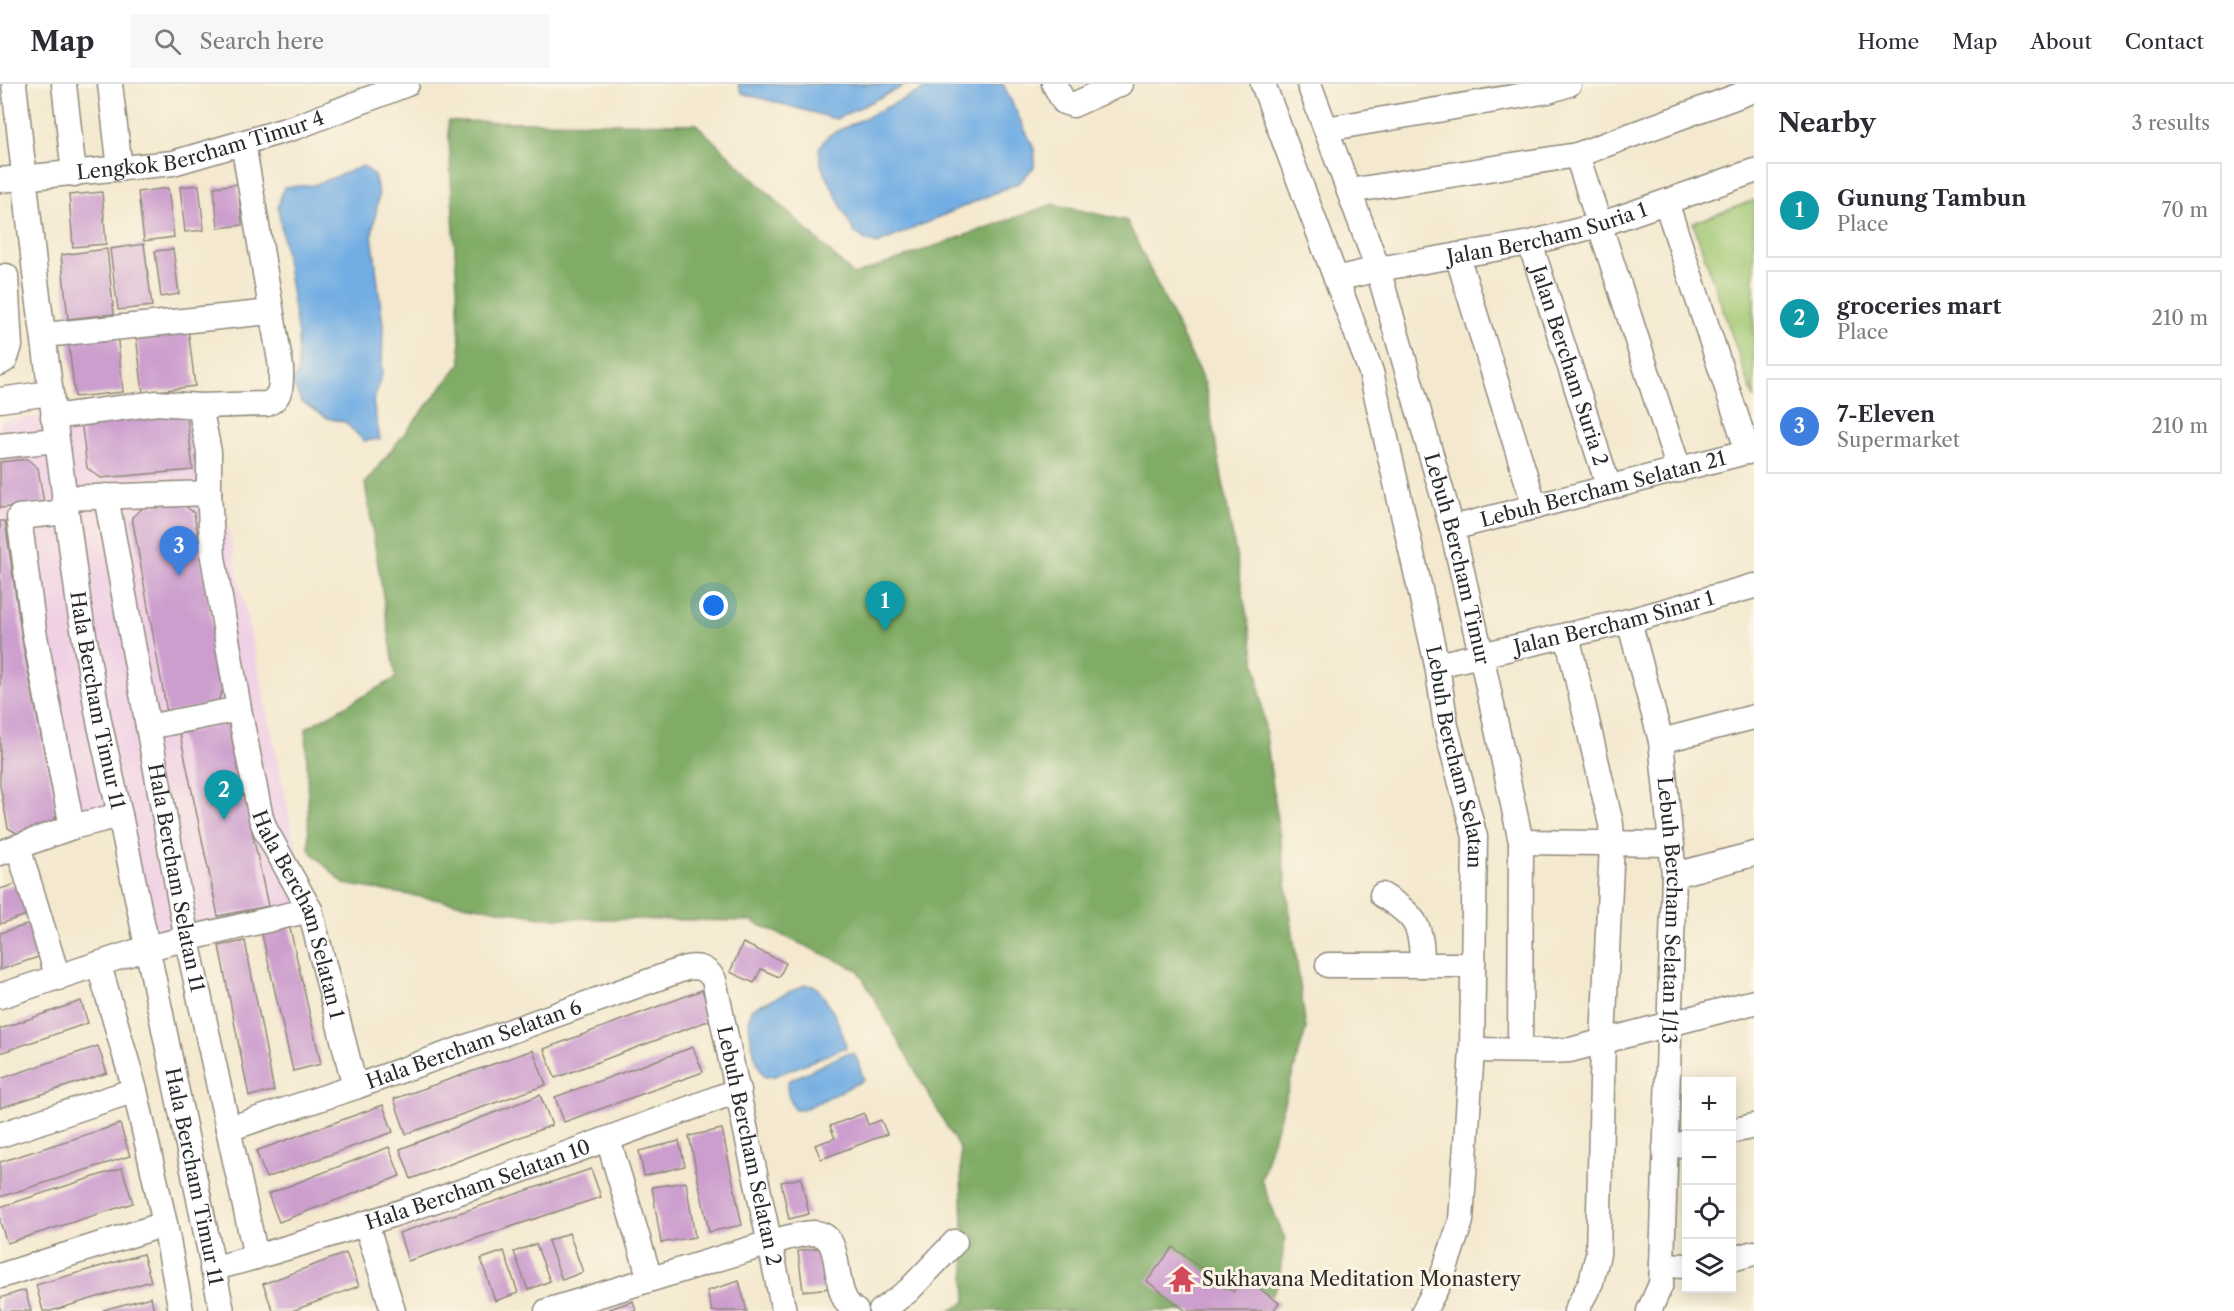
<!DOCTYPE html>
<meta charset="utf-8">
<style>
:root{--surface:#fff;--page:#f7f7f7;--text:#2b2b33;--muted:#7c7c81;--line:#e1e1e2;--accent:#0b8043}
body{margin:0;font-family:"Libre Caslon Text",serif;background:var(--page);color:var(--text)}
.controls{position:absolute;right:18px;bottom:18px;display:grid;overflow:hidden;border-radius:0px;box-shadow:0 3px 15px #0003}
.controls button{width:54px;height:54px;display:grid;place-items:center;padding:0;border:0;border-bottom:2px solid var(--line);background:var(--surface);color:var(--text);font:30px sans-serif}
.you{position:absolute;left:714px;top:522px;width:21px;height:21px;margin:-15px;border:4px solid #fff;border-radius:50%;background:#1a73e8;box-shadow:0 0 0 9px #1a73e833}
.badge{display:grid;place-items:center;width:39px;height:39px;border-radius:50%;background:var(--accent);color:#fff;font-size:20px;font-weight:700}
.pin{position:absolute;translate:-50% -50px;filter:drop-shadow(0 2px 3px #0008)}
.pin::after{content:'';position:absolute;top:32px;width:21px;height:18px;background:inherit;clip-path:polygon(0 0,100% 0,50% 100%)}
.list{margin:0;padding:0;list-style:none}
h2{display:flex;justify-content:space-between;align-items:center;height:78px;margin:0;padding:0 24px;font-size:26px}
h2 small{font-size:20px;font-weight:400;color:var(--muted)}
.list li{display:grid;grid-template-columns:39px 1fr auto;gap:18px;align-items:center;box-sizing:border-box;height:96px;margin:0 12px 12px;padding:0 12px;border:2px solid var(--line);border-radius:0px}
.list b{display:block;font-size:22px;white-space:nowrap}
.list p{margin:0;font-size:20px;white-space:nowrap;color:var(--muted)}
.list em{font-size:20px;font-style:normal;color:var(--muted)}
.icon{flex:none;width:33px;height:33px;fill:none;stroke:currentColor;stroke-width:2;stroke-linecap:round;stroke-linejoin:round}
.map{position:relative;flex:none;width:1754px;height:1227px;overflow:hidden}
header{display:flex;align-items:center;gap:36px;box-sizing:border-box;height:84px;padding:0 30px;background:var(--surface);border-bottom:2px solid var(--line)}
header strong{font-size:28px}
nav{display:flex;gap:33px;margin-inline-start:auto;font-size:21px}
.search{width:420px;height:54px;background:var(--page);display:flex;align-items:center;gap:15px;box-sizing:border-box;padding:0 21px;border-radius:0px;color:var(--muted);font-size:22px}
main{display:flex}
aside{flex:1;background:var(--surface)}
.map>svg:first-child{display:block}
.built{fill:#f0d0e5}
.green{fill:#a1c874;stroke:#667a50;stroke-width:1.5}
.forest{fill:#80ac66;stroke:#566c48;stroke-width:1.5}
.water{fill:#72ade3;stroke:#4e6c87;stroke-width:1.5}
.building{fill:#cc9ece}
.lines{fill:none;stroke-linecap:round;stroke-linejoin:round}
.minor-casing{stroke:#908a7d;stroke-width:27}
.minor{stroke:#fff;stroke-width:24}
.labels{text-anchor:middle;stroke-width:6;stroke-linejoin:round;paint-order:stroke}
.street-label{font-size:20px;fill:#2b2b2b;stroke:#fcf5e5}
.poi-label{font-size:20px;fill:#2b2b2b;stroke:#fcf5e5;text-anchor:start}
</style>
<header>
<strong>Map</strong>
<div class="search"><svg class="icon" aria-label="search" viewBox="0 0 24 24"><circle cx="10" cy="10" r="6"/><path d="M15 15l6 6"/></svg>Search here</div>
<nav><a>Home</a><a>Map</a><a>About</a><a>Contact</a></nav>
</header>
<main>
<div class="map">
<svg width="1754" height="1227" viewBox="0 0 1754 1227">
<rect width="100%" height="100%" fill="#fcf5e5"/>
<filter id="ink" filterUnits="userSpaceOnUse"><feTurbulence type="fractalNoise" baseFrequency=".0167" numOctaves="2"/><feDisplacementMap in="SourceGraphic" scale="12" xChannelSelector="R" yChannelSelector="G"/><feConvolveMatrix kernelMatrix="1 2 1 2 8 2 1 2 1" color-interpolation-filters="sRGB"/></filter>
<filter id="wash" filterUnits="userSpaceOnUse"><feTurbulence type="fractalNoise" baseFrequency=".008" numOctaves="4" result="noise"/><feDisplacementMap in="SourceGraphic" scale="24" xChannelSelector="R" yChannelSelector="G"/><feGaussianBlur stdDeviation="1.35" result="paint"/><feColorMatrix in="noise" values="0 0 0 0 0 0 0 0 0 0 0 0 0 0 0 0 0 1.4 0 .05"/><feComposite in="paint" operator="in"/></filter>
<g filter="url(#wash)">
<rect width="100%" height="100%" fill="#f4e9cf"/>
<!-- built -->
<path class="built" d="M 200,313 L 309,823 L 149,864 L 120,731 L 13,763 L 0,699 L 0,337 Z"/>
<!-- green -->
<path class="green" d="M 1754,116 L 1754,315 L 1693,139 Z"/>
<!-- forest -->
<path class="forest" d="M 448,37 L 696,40 L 854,191 L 1053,120 L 1127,137 L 1205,300 L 1258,593 L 1306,945 L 1261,1096 L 1285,1155 L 1278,1201 L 1261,1227 L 950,1227 L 966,1218 L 960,1066 L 858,886 L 751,837 L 546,834 L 344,800 L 309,766 L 306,644 L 396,594 L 365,399 L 461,279 Z"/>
<!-- water -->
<g class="water">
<path d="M 738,0 L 908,0 L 836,35 L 742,9 Z"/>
<path d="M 935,0 L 1003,0 L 1035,67 L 1034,83 L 1020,98 L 877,160 L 866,156 L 854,148 L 821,81 L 819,64 L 829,51 Z"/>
<path d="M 363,82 L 374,91 L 379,111 L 372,150 L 383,241 L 382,291 L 373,318 L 380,355 L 364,357 L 345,338 L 327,334 L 302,318 L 292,299 L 298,289 L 298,252 L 278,122 L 284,103 L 314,101 Z"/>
<path d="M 805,901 L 815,902 C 827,914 844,946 846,963 L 775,992 L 765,993 C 754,978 746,942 751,925 Z"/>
<path d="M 853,969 L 857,975 L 864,996 L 802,1026 L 795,1026 C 790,1019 785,1005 788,997 L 845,970 Z"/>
</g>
<g id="blocks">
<!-- building -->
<g class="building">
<path d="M 238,100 L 242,141 L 218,144 L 214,103 Z"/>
<path d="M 199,101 L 204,146 L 185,148 L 180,103 Z"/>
<path d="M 168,104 L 174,153 L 144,157 L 138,108 Z"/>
<path d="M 102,108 L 106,160 L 73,163 L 69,111 Z"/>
<path d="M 144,160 L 152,222 L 118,226 L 110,165 Z"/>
<path d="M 107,165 L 114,230 L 68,235 L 61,171 Z"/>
<path d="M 173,165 L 179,210 L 161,213 L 155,167 Z"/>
<path d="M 188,244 L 195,302 L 143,309 L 136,251 Z"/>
<path d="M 117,248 L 123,308 L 75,313 L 68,254 Z"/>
<path d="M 186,324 L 193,386 L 101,394 L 87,384 L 81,336 Z"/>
<path d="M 27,375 L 38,384 L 44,420 L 0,424 L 0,378 Z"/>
<path d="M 179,417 L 194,429 L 223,606 L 217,619 L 167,629 L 132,433 L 145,422 Z"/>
<path d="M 0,437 L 5,437 L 23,562 L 57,731 L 48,746 L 20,751 L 8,744 L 0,702 Z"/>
<path d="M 229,639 L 268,822 L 218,832 L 180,650 Z"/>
<path d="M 19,799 L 30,830 L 0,840 L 0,805 Z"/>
<path d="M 33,839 L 44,871 L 0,886 L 0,849 Z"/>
<path d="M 289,840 L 321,980 L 293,987 L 261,846 Z"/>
<path d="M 245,857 L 274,1007 L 249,1012 L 219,862 Z"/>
<path d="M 743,859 L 786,879 L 779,893 L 761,885 L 754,899 L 730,888 Z"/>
<path d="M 702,906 L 713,935 L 555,994 L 544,965 Z"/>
<path d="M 81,917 L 88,939 L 0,969 L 0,945 Z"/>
<path d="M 98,962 L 107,989 L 0,1024 L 0,995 Z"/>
<path d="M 693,963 L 703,988 L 564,1038 L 555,1013 Z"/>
<path d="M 533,966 L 546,1001 L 406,1050 L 394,1015 Z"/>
<path d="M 540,1011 L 552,1041 L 411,1095 L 400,1065 Z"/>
<path d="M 383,1021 L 393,1048 L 266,1094 L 256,1067 Z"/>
<path d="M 864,1029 L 868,1041 L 881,1036 L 887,1050 L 821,1075 L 815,1061 L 835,1054 L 830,1042 Z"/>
<path d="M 120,1040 L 130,1072 L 0,1113 L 0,1078 Z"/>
<path d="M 722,1045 L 742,1141 L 709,1148 L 689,1052 Z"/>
<path d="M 679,1057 L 685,1082 L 644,1092 L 639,1067 Z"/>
<path d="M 389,1063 L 400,1092 L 279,1138 L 268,1110 Z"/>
<path d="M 122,1084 L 133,1119 L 7,1159 L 0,1138 L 0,1123 Z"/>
<path d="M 591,1085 L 601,1113 L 408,1177 L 399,1149 Z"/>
<path d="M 801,1094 L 809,1130 L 789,1135 L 781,1098 Z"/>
<path d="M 686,1098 L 695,1153 L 661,1159 L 652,1103 Z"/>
<path d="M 569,1149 L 583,1188 L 562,1196 L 548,1157 Z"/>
<path d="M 536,1160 L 550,1197 L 528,1206 L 514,1168 Z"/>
<path d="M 825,1163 L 830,1204 L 803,1207 L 798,1167 Z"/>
<path d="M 1173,1163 L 1233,1208 L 1244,1193 L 1279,1219 L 1273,1227 L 1186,1227 L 1147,1197 Z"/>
<path d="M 504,1167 L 518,1209 L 495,1217 L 481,1175 Z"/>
<path d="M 346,1169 L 359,1202 L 292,1227 L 273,1227 L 263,1200 Z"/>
<path d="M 143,1170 L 151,1197 L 51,1227 L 43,1227 L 36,1201 Z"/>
<path d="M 739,1197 L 747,1227 L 712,1227 L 707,1207 Z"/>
<path d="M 25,1206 L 31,1227 L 0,1227 L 0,1214 Z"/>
<path d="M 151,1213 L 154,1227 L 103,1227 L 103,1226 Z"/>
<path d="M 633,1217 L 636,1227 L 604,1227 Z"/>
</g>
</g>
</g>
<g filter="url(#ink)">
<use href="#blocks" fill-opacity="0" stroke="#908a7d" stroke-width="1.5"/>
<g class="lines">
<defs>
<g id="minor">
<path id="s1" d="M 14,0 L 35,189 L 79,522 L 99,637 L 120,731 L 222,1227"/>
<path d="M 64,0 L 74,90"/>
<path d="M 110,0 L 120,85"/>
<path d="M 1054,0 L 1064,18 L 1073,21 L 1120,0"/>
<path id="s2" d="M 1263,0 L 1371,288 L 1437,581 L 1446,642 L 1475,753 L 1472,966 L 1461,1137 L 1442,1193 L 1424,1227"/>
<path id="s3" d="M 1309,0 L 1378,185 L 1452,444 L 1481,570 L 1521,758 L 1520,966"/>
<path d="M 1326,45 L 1548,7 L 1569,0"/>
<path d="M 1577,71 L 1679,386"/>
<path id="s4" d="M 0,96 L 173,79 L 296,43 L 407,0"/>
<path d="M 1349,107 L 1577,71 L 1754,6"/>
<path d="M 1666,118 L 1748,368"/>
<path id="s5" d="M 1530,159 L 1609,404"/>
<path d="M 1457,171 L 1535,423"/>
<path id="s6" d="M 1336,195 L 1378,185 L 1530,159 L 1599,141 L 1754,87"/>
<path d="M 44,251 L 270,228"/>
<path d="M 0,279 L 5,276 L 10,262 L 6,192"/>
<path d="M 0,316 L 50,309"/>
<path d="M 200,322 L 209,368 L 209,409"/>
<path d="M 53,333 L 157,319 L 200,322 L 267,320 C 283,313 281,299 281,283 L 243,59"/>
<path d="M 0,362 L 56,356"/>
<path id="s7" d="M 106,412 L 187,856 L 256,1173"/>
<path id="s8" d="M 64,414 L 209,409 L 213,473 L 239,625 L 261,734 L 266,747 L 310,826 L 355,1003"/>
<path d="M 66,428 L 19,433 L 34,547 L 72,743"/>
<path id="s9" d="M 1452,444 L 1754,366"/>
<path id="s10" d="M 1629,537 L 1661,657 L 1674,791 L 1662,1181 L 1661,1200 L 1649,1227"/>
<path d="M 1567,551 L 1611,740 L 1612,759 L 1603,957 L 1598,1170 L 1591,1198 L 1576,1227"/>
<path id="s11" d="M 1437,581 L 1629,537 L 1754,502"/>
<path d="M 148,643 L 239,625"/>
<path d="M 1661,657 L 1754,633"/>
<path d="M 1521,758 L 1672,760"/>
<path d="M 18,763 L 58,894"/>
<path d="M 0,769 L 72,743 L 120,731"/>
<path d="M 1674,791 L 1754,770"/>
<path d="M 1382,811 C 1416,832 1422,841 1422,881"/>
<path d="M 99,881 L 135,1006 L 165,1140 L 181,1227"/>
<path d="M 1328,881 L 1473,881"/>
<path d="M 0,912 L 147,864 L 310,826"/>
<path d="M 1472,966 L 1548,967 L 1570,966 L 1754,918"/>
<path id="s12" d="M 228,1045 L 355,1003 L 686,884 C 699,882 707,884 714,896 L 784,1227"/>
<path d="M 1732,1047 L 1754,1042"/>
<path d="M 0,1051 L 135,1006"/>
<path d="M 608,1055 L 650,1195"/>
<path d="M 1665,1064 L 1686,1059"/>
<path d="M 366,1139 L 393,1227"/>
<path d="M 1732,1175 L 1754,1169"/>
<path d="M 1662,1181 L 1686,1182"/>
<path id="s13" d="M 212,1185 C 391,1137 565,1071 739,1006"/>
<path d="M 0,1192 L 165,1140"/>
<path d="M 547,1227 L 786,1154 C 795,1152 805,1149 814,1149 C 848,1150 827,1211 856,1227"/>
<path d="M 881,1227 L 908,1207 L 955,1158"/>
</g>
</defs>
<!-- minor casing -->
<use href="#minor" class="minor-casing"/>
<!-- minor -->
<use href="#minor" class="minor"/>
</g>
</g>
<!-- icons -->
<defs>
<symbol id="temple-bare" viewBox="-9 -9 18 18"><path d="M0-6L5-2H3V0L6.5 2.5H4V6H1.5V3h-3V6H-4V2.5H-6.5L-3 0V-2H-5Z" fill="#d1495b" stroke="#fcf5e5" stroke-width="2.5" paint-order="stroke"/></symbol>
</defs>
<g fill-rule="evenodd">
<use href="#temple-bare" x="1163" y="1176" width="38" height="38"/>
</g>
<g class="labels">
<!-- street labels -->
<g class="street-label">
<text dy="7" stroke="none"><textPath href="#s4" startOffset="204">Lengkok Bercham Timur 4</textPath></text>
<text dy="7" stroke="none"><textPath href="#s6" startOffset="216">Jalan Bercham Suria 1</textPath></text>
<text dy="7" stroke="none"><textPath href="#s5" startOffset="129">Jalan Bercham Suria 2</textPath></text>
<text dy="7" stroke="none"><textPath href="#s9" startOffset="156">Lebuh Bercham Selatan 21</textPath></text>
<text dy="7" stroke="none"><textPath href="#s3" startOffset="498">Lebuh Bercham Timur</textPath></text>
<text dy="7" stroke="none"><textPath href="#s11" startOffset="182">Jalan Bercham Sinar 1</textPath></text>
<text dy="7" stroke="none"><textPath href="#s1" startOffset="622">Hala Bercham Timur 11</textPath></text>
<text dy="7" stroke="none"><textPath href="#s2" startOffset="702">Lebuh Bercham Selatan</textPath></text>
<text dy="7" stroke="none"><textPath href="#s7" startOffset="388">Hala Bercham Selatan 11</textPath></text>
<text dy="7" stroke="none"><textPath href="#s10" startOffset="294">Lebuh Bercham Selatan 1/13</textPath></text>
<text dy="7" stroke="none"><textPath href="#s8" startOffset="579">Hala Bercham Selatan 1</textPath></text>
<text dy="7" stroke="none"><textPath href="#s12" startOffset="260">Hala Bercham Selatan 6</textPath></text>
<text dy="7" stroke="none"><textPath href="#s12" startOffset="688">Lebuh Bercham Selatan 2</textPath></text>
<text dy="7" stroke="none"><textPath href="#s1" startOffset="1108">Hala Bercham Timur 11</textPath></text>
<text dy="7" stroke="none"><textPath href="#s13" startOffset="279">Hala Bercham Selatan 10</textPath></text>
</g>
<!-- poi labels -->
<g class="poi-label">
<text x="1202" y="1202">Sukhavana Meditation Monastery</text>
</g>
</g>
</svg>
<div class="controls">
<button>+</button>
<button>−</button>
<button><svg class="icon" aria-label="locate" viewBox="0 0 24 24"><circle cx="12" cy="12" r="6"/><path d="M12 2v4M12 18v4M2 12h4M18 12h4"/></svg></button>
<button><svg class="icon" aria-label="layers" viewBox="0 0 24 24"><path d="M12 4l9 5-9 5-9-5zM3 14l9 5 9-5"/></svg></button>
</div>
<div class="you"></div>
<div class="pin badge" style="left:885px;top:547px;background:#0f9aa8">1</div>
<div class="pin badge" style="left:224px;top:736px;background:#0f9aa8">2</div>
<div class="pin badge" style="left:179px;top:492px;background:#3f7fe0">3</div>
</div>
<aside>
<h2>Nearby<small>3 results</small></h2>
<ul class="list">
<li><span class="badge" style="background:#0f9aa8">1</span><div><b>Gunung Tambun</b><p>Place</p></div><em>70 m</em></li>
<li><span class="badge" style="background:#0f9aa8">2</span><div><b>groceries mart</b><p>Place</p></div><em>210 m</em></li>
<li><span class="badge" style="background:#3f7fe0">3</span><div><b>7-Eleven</b><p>Supermarket</p></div><em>210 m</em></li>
</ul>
</aside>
</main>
